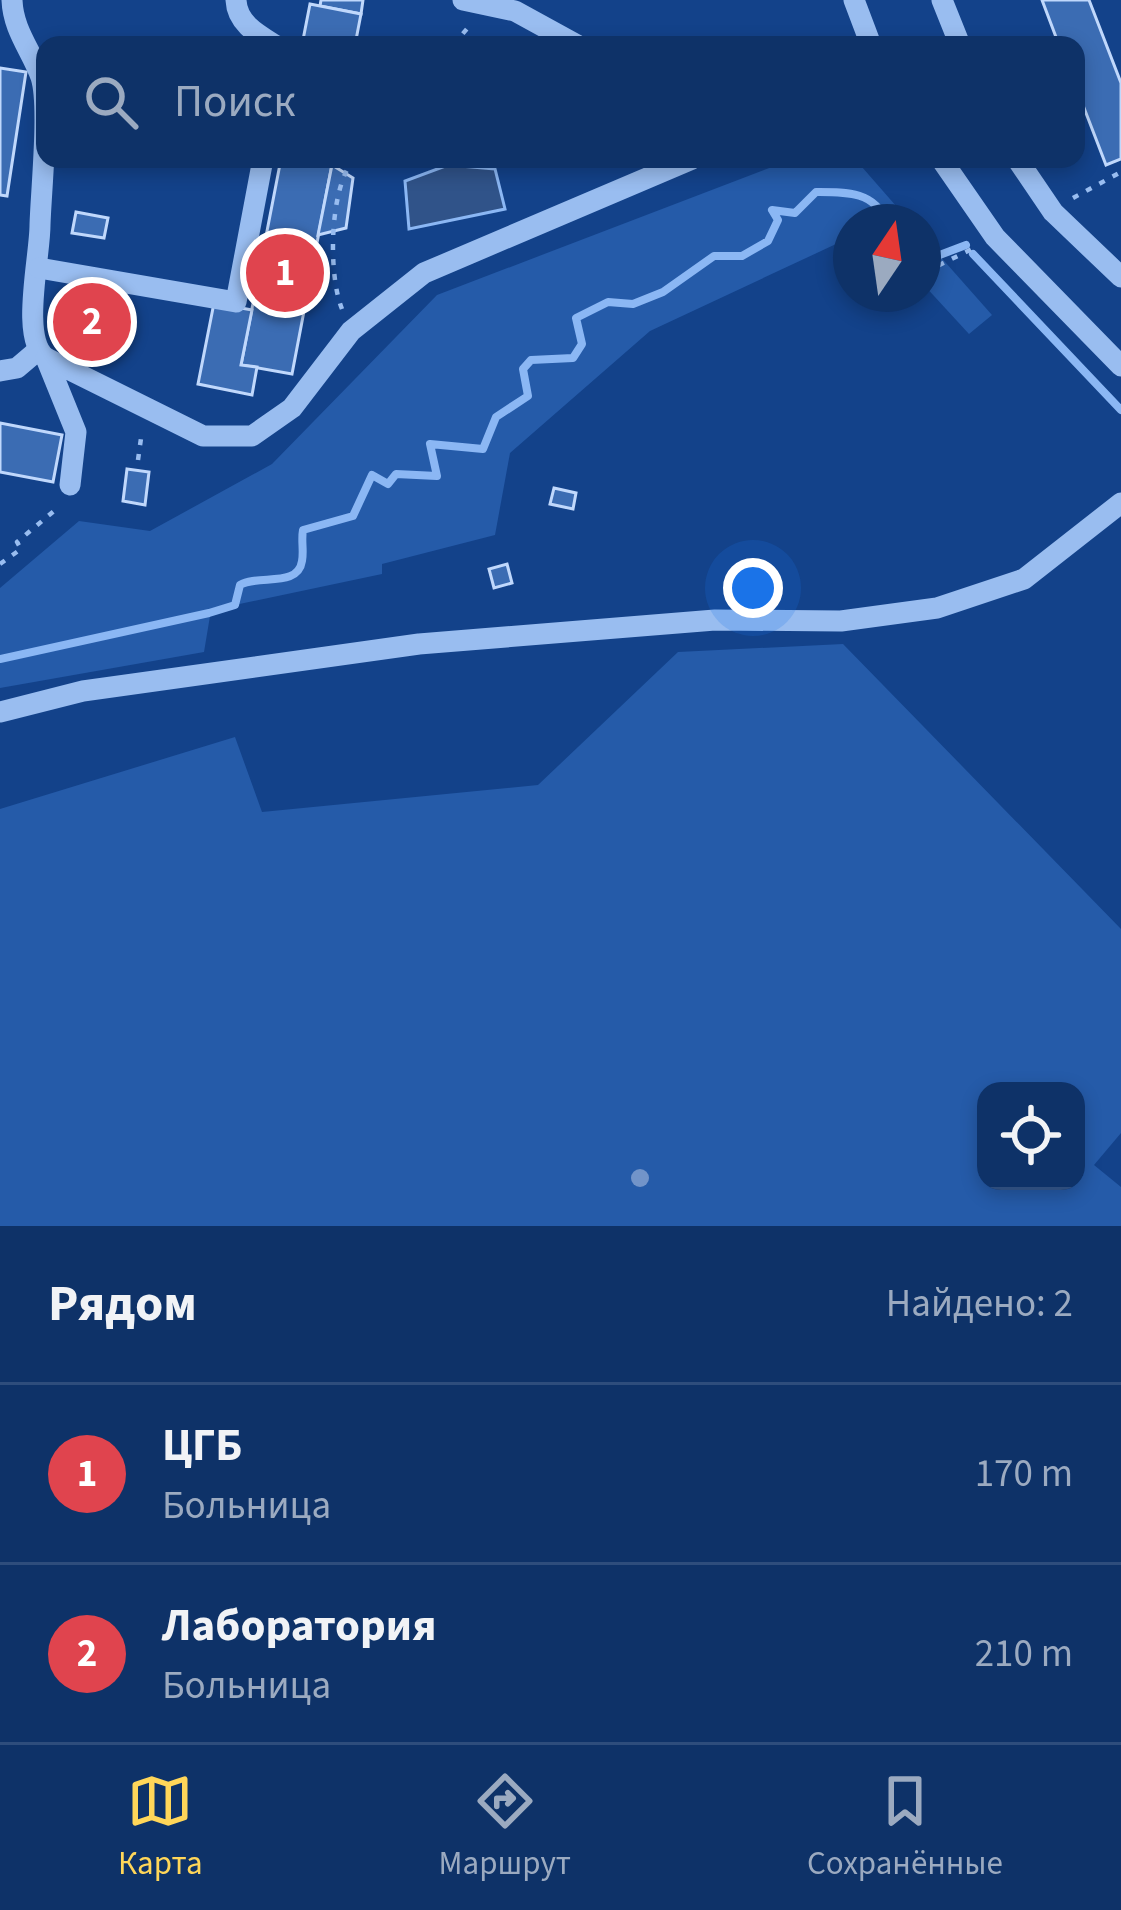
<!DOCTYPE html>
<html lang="ru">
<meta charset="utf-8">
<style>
:root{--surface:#0e3268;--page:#1c3e71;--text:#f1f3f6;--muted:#9baac0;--line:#2e4d7c;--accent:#ffd659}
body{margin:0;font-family:"Source Sans 3",sans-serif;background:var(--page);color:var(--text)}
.controls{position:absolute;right:36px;bottom:36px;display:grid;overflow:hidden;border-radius:24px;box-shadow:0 6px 18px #0003}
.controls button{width:108px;height:108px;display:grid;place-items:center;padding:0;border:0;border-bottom:3px solid var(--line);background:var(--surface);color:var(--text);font:60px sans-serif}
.compass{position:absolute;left:833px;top:204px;width:108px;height:108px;border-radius:50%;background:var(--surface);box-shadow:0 6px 18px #0003;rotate:13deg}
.you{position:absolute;left:753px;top:588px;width:42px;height:42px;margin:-30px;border:9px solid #fff;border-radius:50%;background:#1a73e8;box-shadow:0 0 0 18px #1a73e833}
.badge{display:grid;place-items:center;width:78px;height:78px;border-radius:50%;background:var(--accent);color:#fff;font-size:39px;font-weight:700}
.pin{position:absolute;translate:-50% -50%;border:6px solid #fff;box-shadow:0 3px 12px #0006}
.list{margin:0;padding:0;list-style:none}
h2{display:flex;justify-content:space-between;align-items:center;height:156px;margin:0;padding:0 48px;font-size:51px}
h2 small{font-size:39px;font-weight:400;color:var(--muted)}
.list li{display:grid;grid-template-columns:78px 1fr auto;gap:36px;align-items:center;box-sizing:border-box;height:180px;padding:0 48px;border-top:3px solid var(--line)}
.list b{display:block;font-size:45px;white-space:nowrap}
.list p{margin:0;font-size:39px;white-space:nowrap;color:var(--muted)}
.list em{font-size:39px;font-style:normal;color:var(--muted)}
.icon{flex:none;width:66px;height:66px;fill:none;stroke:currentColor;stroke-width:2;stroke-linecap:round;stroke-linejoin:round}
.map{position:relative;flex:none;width:1121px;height:1226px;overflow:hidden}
.search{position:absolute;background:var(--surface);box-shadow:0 6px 18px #0003;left:36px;right:36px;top:36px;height:132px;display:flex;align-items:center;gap:30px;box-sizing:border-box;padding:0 42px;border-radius:24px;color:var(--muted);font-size:45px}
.sheet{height:516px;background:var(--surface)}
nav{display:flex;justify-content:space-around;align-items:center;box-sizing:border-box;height:168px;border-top:3px solid var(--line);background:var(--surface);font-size:33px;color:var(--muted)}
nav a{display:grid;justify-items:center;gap:6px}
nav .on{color:var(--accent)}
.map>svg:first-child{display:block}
.green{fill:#255ba9;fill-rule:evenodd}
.water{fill:#305389;stroke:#8bb7f4;stroke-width:3}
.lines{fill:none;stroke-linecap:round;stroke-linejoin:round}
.stream{stroke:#8bb7f4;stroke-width:8}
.building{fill:#3b6cb3;stroke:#c0d8fc;stroke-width:3}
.path{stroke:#99bdf0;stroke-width:4.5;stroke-dasharray:6 9;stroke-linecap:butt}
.minor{stroke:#99bdf0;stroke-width:21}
.tree{fill:#7294c9}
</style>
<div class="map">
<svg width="1121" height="1226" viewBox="0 0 1121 1226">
<rect width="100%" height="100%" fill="#13428a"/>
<!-- green -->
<g class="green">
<path d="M 793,159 L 855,159 L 910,222 L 851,222 L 851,237 L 650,331 L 510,453 L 495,535 L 382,564 L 382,574 L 211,610 L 204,652 L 0,688 L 0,588 L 79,521 L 150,531 L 272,464 L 437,295 Z"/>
<path d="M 923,237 L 992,315 L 969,334 L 923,284 Z"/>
<path d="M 843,644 L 1121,929 L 1121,1133 L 1094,1165 L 1121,1187 L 1121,1226 L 0,1226 L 0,809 L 235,737 L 262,812 L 538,785 L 678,652 ZM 1076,1091 L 1076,1181 L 986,1181 L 986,1091 Z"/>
</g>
<!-- water -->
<path class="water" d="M 448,165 L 495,169 L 505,209 L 409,229 L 405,181 Z"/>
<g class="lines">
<!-- stream -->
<g class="stream">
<path d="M 923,253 L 937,256 L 966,245"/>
<path d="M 973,254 L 1121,410"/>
<path d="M 0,659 L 209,613 L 235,605 L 240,585 C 259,574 298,588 302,561 C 304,551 301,540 303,530 L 353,516 L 372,475 L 388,484 L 396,474 L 437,476 L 430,444 L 483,449 L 496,417 L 528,396 L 523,369 L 531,360 L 573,358 L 582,344 L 576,318 L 608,302 L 633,304 L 663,292 L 714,256 L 742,256 L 768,241 L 778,220 L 772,210 L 795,213 L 816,192 C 846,192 875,191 886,222"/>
</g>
</g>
<!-- building -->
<g class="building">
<path d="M 321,0 L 363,0 L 361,14 L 320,6 Z"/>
<path d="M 1042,0 L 1089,0 L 1121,83 L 1121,159 L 1106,165 L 1076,87 L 1076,45 L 1059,45 Z"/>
<path d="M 310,4 L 361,14 L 355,45 L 302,45 Z"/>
<path d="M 0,68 L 26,72 L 7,196 L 0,195 Z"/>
<path d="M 281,159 L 333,159 L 292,374 L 241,365 Z"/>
<path d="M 332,165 L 353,178 L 346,228 L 318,235 Z"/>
<path d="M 76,212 L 108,218 L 104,238 L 72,233 Z"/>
<path d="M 77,293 L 118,301 L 108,352 L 66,343 Z"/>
<path d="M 214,303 L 252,310 L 241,365 L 257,367 L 252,395 L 198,384 Z"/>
<path d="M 0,423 L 62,435 L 53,482 L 0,472 Z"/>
<path d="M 127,469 L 149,472 L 145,505 L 123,501 Z"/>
<path d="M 554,488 L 576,493 L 573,509 L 550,504 Z"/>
<path d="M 507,564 L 512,583 L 494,588 L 489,569 Z"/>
</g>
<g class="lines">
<!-- path -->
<g class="path">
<path d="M 453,45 L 472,23"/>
<path d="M 1073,198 L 1121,172"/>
<path d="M 925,272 L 974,248"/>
<path d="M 342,309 C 328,275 329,188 354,159"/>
<path d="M 138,460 L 142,431"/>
<path d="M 0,564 L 21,549 L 17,542 L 60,506"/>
</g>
<!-- minor -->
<g class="minor">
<path d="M 12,0 C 13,30 31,50 41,77 C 50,105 41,191 40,225 C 40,258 20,339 46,358"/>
<path d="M 236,0 C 237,23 257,34 275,45"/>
<path d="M 463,0 L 515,11 L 577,45"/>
<path d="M 854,0 L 871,45"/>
<path d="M 942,0 L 960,45"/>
<path d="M 941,159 L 995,237 L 1121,366"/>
<path d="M 1017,159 L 1053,212 L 1121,277"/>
<path d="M 39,268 L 236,302 L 263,159"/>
<path d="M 0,371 L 17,368 L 37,351"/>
<path d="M 70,485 L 76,432 L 46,358 L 203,436 L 252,436 L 292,408 L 351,331 L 424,273 L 692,159"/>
<path d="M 0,712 L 83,691 L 419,644 L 715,620 L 841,621 L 937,608 L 1024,579 L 1121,503"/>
</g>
</g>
<!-- trees -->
<circle class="tree" cx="640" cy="1178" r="9"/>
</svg>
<div class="controls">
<button><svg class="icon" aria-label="locate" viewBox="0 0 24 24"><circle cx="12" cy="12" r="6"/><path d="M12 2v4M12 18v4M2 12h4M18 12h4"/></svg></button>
</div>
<svg class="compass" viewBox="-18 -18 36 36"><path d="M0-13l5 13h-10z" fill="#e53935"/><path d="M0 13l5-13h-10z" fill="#9baac0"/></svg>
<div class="you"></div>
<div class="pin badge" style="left:285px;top:273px;background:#e0444e">1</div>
<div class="pin badge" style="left:92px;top:322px;background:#e0444e">2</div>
<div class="search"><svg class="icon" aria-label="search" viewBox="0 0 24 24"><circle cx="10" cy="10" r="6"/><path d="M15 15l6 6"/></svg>Поиск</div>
</div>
<section class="sheet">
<h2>Рядом<small>Найдено: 2</small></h2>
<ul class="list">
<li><span class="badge" style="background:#e0444e">1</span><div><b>ЦГБ</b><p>Больница</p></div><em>170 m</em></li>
<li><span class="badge" style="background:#e0444e">2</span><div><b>Лаборатория</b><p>Больница</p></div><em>210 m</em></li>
</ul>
</section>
<nav>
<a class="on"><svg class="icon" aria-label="map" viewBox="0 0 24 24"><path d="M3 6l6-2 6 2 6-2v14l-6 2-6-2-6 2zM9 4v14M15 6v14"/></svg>Карта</a>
<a><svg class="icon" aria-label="directions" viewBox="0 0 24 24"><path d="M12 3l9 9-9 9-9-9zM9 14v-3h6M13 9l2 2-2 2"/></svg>Маршрут</a>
<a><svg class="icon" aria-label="saved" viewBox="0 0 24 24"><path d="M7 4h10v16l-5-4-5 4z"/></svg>Сохранённые</a>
</nav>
